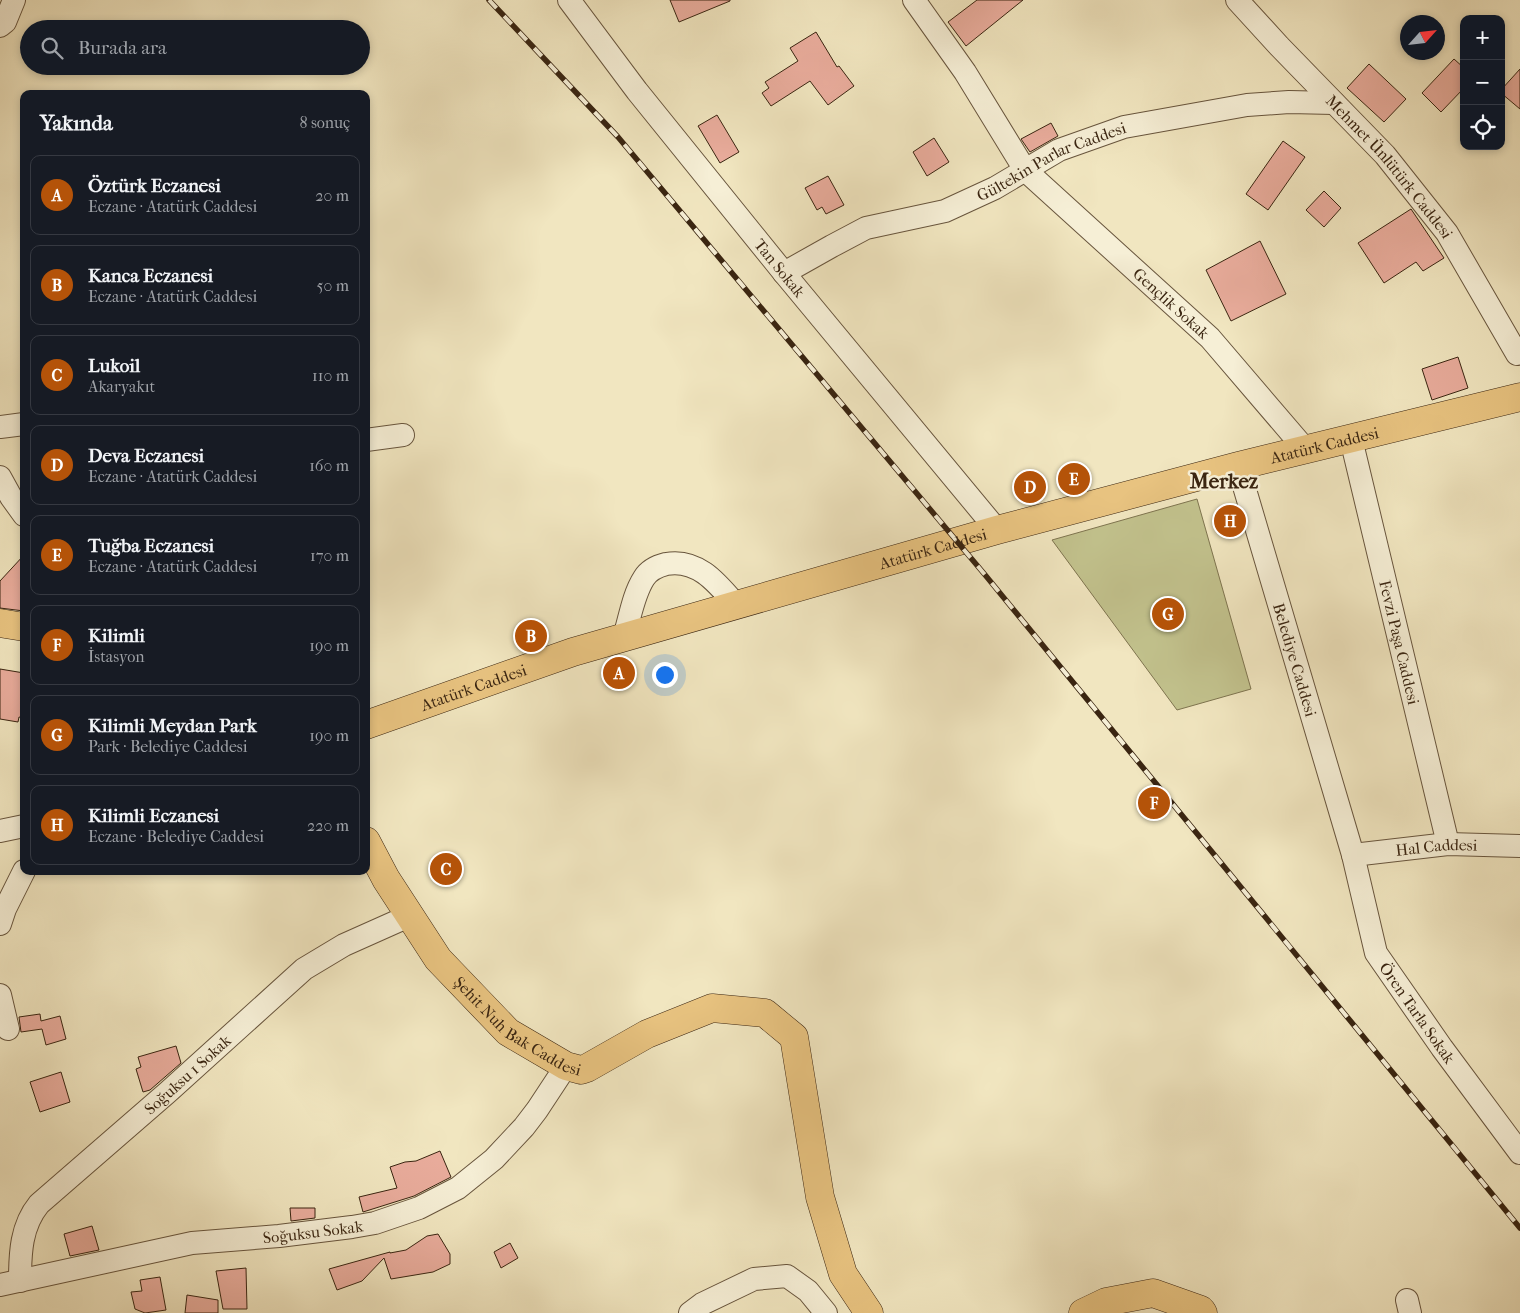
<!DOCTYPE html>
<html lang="tr">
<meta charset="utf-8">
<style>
:root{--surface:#171b24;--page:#242831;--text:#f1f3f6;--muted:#9ea1a6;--line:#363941;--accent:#b45309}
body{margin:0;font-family:"IM FELL French Canon",serif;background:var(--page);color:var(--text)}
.controls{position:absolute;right:15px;top:15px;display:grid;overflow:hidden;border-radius:10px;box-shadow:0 2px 8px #0003}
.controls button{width:45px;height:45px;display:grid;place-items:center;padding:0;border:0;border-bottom:1px solid var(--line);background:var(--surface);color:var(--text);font:25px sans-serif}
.compass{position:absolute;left:1400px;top:15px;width:45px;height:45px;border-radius:50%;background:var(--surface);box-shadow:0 2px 8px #0003;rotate:63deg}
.you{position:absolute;left:664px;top:674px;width:18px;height:18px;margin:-12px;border:4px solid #fff;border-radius:50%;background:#1a73e8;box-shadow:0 0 0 8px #1a73e833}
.badge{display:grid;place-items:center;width:32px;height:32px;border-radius:50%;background:var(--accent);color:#fff;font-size:16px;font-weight:700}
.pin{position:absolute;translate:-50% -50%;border:2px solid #fff;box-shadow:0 1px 5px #0006}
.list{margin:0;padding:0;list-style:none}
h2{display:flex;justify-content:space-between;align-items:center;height:65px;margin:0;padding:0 20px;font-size:21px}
h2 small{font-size:16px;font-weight:400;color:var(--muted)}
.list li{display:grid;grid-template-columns:32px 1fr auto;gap:15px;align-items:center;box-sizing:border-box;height:80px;margin:0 10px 10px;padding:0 10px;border:1px solid var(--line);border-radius:10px}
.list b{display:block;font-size:19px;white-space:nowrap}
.list p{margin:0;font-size:16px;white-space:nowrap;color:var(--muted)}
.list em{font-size:16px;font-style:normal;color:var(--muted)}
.icon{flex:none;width:28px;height:28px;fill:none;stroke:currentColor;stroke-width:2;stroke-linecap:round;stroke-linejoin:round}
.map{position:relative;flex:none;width:1520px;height:1313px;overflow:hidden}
.search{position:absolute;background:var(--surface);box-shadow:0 2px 8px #0003;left:20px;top:20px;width:350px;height:55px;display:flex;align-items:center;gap:12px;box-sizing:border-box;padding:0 18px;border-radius:28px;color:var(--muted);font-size:19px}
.panel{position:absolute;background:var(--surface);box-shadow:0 2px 8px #0003;left:20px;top:90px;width:350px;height:785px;border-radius:10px}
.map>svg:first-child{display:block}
.green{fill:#c2c28d;stroke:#7e744f}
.building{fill:#e9ac9c;stroke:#3a2511}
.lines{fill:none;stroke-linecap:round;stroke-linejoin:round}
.minor-casing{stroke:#68553d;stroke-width:24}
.major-casing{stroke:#3a2511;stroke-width:29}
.minor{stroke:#f6efd6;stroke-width:22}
.major{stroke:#e8c380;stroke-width:28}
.rail-casing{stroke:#3a2511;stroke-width:5.5}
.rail{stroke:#f6efd6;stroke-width:4;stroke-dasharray:11;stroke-linecap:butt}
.labels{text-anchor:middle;stroke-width:5;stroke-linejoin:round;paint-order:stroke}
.street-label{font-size:16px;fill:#3a2511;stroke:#f6efd6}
.district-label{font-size:21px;font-weight:bold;fill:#3a2511;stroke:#f6efd6}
</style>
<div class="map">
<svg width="1520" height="1313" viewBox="0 0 1520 1313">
<rect width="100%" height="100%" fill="#f1e6c0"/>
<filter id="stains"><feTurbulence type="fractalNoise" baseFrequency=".004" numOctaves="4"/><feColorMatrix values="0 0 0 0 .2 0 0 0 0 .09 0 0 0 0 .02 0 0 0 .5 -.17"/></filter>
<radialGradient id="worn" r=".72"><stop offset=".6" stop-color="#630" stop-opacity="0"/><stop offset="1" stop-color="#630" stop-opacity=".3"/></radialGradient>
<!-- green -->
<path class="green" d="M 1197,499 L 1251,689 L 1177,710 L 1052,540 Z"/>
<!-- building -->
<g class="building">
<path d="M 670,0 L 730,0 L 730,1 L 679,22 Z"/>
<path d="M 977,0 L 1023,0 L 966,46 L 948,22 Z"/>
<path d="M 816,32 L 837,67 L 839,66 L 854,86 L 828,105 L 810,81 L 771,106 L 762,93 L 769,88 L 765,82 L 798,61 L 790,48 Z"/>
<path d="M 1454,59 L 1464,68 L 1464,88 L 1441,112 L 1422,93 Z"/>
<path d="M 1369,64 L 1406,99 L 1384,122 L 1347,88 Z"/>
<path d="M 1520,69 L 1520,109 L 1501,93 L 1501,90 Z"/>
<path d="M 717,115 L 739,152 L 720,163 L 698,126 Z"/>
<path d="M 1051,123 L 1058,136 L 1030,152 L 1021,139 Z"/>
<path d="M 934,138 L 949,162 L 927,176 L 913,152 Z"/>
<path d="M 1283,141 L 1305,157 L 1268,210 L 1246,194 Z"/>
<path d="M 828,176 L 844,205 L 826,214 L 822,207 L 817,210 L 805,188 Z"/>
<path d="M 1324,191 L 1341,208 L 1324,227 L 1306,210 Z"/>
<path d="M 1411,209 L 1444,258 L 1423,271 L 1416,262 L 1384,283 L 1358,243 Z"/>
<path d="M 1260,241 L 1286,294 L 1231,321 L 1206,270 Z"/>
<path d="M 1458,357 L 1468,388 L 1432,400 L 1422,369 Z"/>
<path d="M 24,555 L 24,611 L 0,608 L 0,581 Z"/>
<path d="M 0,669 L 24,673 L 24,718 L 19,717 L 18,722 L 0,719 Z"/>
<path d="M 40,1014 L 41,1021 L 60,1016 L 66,1039 L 46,1045 L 42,1029 L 21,1032 L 19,1017 Z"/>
<path d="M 176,1046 L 181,1063 L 150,1090 L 143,1092 L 136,1069 L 141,1067 L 138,1057 Z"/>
<path d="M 61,1072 L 70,1102 L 40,1112 L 30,1082 Z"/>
<path d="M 440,1151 L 451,1177 L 414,1196 L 363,1212 L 359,1197 L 397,1188 L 390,1167 L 405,1162 L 416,1161 Z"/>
<path d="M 290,1208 L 315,1208 L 315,1218 L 291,1221 Z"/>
<path d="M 92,1226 L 99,1250 L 70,1256 L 64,1234 Z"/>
<path d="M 438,1234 L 450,1254 L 450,1264 L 433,1272 L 391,1279 L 384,1258 L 362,1281 L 337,1290 L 329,1269 L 390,1252 L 390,1253 L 406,1250 L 427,1236 Z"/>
<path d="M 510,1243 L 518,1258 L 501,1268 L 494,1252 Z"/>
<path d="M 246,1268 L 247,1309 L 223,1309 L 216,1271 Z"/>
<path d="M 160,1277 L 166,1310 L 145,1313 L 135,1309 L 131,1292 L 142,1291 L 140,1280 Z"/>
<path d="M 187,1295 L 218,1300 L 218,1313 L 185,1313 Z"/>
</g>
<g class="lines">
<defs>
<g id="minor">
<path id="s1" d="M 569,0 L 637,91 L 784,273 L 997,530"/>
<path id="s2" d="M 914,0 L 965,72 L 1025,170 L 1210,338 L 1305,449"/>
<path id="s3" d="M 1237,0 L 1279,46 L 1385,155 L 1447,233 L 1517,354"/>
<path d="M 0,26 L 5,22 L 14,0"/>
<path id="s4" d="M 784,273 L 832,246 L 866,228 L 945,211 L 995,188 L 1059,150 L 1124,127 L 1247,105 L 1289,102 L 1334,103"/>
<path d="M 0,427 L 24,424"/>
<path id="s5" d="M 1351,439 L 1448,844"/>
<path d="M 366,440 L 403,435"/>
<path id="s6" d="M 1238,466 L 1353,855 L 1376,953 L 1442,1048 L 1520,1153"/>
<path d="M 0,477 L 11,497 L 24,515"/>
<path d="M 624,637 C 630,618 633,595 644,578 C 649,570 658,566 666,564 C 698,558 718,584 736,605"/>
<path d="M 0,831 L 24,826"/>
<path id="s7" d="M 1353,855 L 1448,844 L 1520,846"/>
<path d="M 0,924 L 5,909 L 24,871"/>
<path d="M 0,995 L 8,1029"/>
<path id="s8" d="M 20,1281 C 20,1253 21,1226 39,1204 L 168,1092 L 304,969 L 344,945 L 409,916"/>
<path id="s9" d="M 0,1285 L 192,1243 L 279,1236 L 352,1227 L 375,1223 L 419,1208 L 458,1188 L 494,1159 L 524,1127 L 537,1110 L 566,1066"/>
<path d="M 1407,1300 L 1410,1313"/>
<path d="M 690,1313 L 702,1304 L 754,1279 L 787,1276 L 808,1291 L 826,1313"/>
</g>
<g id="major">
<path d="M 0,623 L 24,627"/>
<path id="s10" d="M 366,725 L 573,652 L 997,530 L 1238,466 L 1520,397"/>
<path id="s11" d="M 366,841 L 386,879 L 438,959 L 508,1032 L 566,1066 L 581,1070 L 587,1068 L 647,1034 L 712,1008 L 765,1013 L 794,1037 L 820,1197 L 843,1274 L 869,1313"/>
<path d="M 1083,1313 L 1106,1302 L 1153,1293 L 1201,1310 L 1203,1313"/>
</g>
</defs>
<!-- minor casing -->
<use href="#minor" class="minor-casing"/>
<!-- major casing -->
<use href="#major" class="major-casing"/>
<!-- minor -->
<use href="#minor" class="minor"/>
<!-- major -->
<use href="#major" class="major"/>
<defs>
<path id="rail" d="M 489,0 L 618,137 L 986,576 L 1520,1228"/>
</defs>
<!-- rail casing -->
<use href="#rail" class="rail-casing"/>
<!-- rail -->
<use href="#rail" class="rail"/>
</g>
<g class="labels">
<!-- street labels -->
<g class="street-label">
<text dy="6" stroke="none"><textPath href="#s4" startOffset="292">Gültekin Parlar Caddesi</textPath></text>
<text dy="6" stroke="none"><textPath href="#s3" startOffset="226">Mehmet Ünlütürk Caddesi</textPath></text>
<text dy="6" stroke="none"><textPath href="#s1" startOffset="341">Tan Sokak</textPath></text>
<text dy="6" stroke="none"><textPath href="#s2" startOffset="401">Gençlik Sokak</textPath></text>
<text dy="6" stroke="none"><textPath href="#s10" startOffset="999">Atatürk Caddesi</textPath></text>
<text dy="6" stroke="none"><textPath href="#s10" startOffset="594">Atatürk Caddesi</textPath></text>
<text dy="6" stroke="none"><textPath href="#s5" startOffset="209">Fevzi Paşa Caddesi</textPath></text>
<text dy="6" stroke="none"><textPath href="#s6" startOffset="202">Belediye Caddesi</textPath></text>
<text dy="6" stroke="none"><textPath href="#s10" startOffset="114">Atatürk Caddesi</textPath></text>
<text dy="6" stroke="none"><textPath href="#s7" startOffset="84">Hal Caddesi</textPath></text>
<text dy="6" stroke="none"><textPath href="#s6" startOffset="579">Ören Tarla Sokak</textPath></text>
<text dy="6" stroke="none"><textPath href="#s11" startOffset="244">Şehit Nuh Bak Caddesi</textPath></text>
<text dy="6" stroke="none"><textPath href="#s8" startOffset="278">Soğuksu 1 Sokak</textPath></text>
<text dy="6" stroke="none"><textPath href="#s9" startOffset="318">Soğuksu Sokak</textPath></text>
</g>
<!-- district labels -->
<g class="district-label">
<text x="1224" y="488">Merkez</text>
</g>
</g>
<rect width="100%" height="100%" filter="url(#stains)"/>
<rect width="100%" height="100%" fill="url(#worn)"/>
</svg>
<div class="controls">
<button>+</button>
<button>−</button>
<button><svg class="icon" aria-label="locate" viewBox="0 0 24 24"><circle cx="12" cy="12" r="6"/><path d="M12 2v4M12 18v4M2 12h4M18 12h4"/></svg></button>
</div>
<svg class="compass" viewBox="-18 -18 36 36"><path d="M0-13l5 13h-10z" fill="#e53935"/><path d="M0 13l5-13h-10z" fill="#9ea1a6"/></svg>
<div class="you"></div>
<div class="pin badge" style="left:619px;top:673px">A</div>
<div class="pin badge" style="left:531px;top:636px">B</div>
<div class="pin badge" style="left:446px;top:869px">C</div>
<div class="pin badge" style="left:1030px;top:487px">D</div>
<div class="pin badge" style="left:1074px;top:479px">E</div>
<div class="pin badge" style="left:1154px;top:803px">F</div>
<div class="pin badge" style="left:1168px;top:614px">G</div>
<div class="pin badge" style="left:1230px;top:521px">H</div>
<div class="search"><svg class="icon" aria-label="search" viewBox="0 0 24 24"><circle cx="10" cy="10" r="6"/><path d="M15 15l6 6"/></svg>Burada ara</div>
<section class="panel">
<h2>Yakında<small>8 sonuç</small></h2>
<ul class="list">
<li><span class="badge">A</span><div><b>Öztürk Eczanesi</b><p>Eczane · Atatürk Caddesi</p></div><em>20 m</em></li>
<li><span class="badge">B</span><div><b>Kanca Eczanesi</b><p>Eczane · Atatürk Caddesi</p></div><em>50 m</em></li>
<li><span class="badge">C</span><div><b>Lukoil</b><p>Akaryakıt</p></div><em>110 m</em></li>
<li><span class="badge">D</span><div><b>Deva Eczanesi</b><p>Eczane · Atatürk Caddesi</p></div><em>160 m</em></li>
<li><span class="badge">E</span><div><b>Tuğba Eczanesi</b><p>Eczane · Atatürk Caddesi</p></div><em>170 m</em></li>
<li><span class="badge">F</span><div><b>Kilimli</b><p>İstasyon</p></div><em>190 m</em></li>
<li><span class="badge">G</span><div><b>Kilimli Meydan Park</b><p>Park · Belediye Caddesi</p></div><em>190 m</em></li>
<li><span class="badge">H</span><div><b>Kilimli Eczanesi</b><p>Eczane · Belediye Caddesi</p></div><em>220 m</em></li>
</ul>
</section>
</div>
